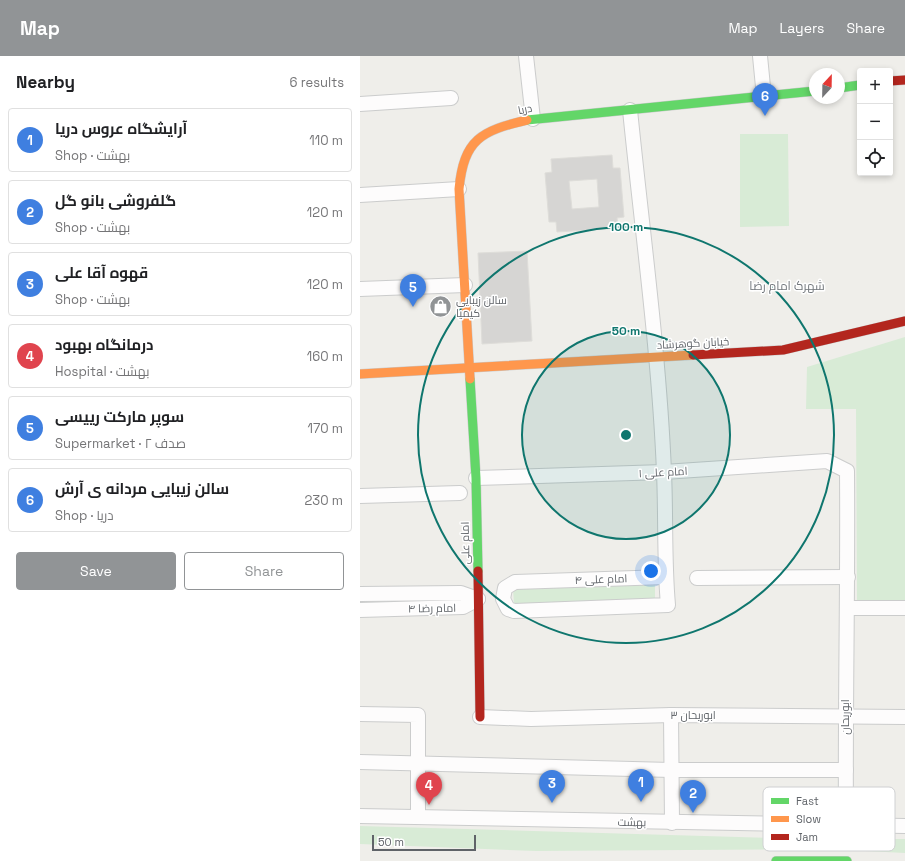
<!DOCTYPE html>
<meta charset="utf-8">
<style>
:root{--surface:#fff;--page:#f6f6f6;--text:#202124;--muted:#757577;--line:#e0e0e0;--accent:#919496}
body{margin:0;font-family:"Space Grotesk",Cairo,sans-serif;background:var(--page);color:var(--text)}
.controls{position:absolute;right:12px;top:12px;display:grid;overflow:hidden;border-radius:4px;box-shadow:0 2px 6px #0003}
.controls button{width:36px;height:36px;display:grid;place-items:center;padding:0;border:0;border-bottom:1px solid var(--line);background:var(--surface);color:var(--text);font:20px sans-serif}
.compass{position:absolute;left:449px;top:12px;width:36px;height:36px;border-radius:50%;background:var(--surface);box-shadow:0 2px 6px #0003;rotate:22deg}
.scale{position:absolute;left:12px;bottom:10px;width:104px;box-sizing:border-box;padding-left:4px;border:2px solid #5f6368;border-top:0;font-size:11px;line-height:14px;white-space:nowrap;color:#5f6368;-webkit-text-stroke:3px #fff;paint-order:stroke}
.you{position:absolute;left:291px;top:515px;width:14px;height:14px;margin:-10px;border:3px solid #fff;border-radius:50%;background:#1a73e8;box-shadow:0 0 0 6px #1a73e833}
.badge{display:grid;place-items:center;width:26px;height:26px;border-radius:50%;background:var(--accent);color:#fff;font-size:13px;font-weight:700}
.pin{position:absolute;translate:-50% -33px;filter:drop-shadow(0 1px 2px #0008)}
.pin::after{content:'';position:absolute;top:21px;width:14px;height:12px;background:inherit;clip-path:polygon(0 0,100% 0,50% 100%)}
.list{margin:0;padding:0;list-style:none}
h2{display:flex;justify-content:space-between;align-items:center;height:52px;margin:0;padding:0 16px;font-size:17px}
h2 small{font-size:13px;font-weight:400;color:var(--muted)}
.list li{display:grid;grid-template-columns:26px 1fr auto;gap:12px;align-items:center;box-sizing:border-box;height:64px;margin:0 8px 8px;padding:0 8px;border:1px solid var(--line);border-radius:4px}
.list b{display:block;font-size:15px;white-space:nowrap}
.list p{margin:0;font-size:13px;white-space:nowrap;color:var(--muted)}
.list em{font-size:13px;font-style:normal;color:var(--muted)}
.actions{display:flex;gap:8px;padding:12px 16px}
.actions a{flex:1;padding:9px 0;border:1px solid var(--accent);border-radius:4px;text-align:center;font-size:14px;color:var(--accent)}
.actions .main{background:var(--accent);color:#fff}
.icon{flex:none;width:22px;height:22px;fill:none;stroke:currentColor;stroke-width:2;stroke-linecap:round;stroke-linejoin:round}
.map{position:relative;flex:none;width:545px;height:805px;overflow:hidden}
header{display:flex;align-items:center;gap:24px;box-sizing:border-box;height:56px;padding:0 20px;background:var(--accent);color:#fff}
header strong{font-size:19px}
nav{display:flex;gap:22px;margin-inline-start:auto;font-size:14px}
main{display:flex}
aside{flex:1;background:var(--surface)}
.map>svg:first-child{display:block}
.green{fill:#d8ebd6}
.building{fill:#d6d5d3;stroke:#deddd9;fill-rule:evenodd}
.lines{fill:none;stroke-linecap:round;stroke-linejoin:round}
.street-casing{stroke:#cbcccc;stroke-width:16}
.fast-casing{stroke:#cacacb;stroke-width:10}
.slow-casing{stroke:#cacacb;stroke-width:10}
.jam-casing{stroke:#cacacb;stroke-width:10}
.street{stroke:#fdfcfc;stroke-width:14}
.fast{stroke:#63d668;stroke-width:9}
.slow{stroke:#ff974d;stroke-width:9}
.jam{stroke:#b3261e;stroke-width:9}
.ring{fill:none;stroke:#0f766e;stroke-width:2}
.labels{text-anchor:middle;stroke-width:3;stroke-linejoin:round;paint-order:stroke}
.street-label{font-size:11px;fill:#5f6368;stroke:#fff}
.poi-label{font-size:11px;fill:#5f6368;stroke:#fff;text-anchor:start}
.neighbourhood-label{font-size:12px;fill:#70757a;stroke:#fff}
.key{fill:#fff;stroke:#cfd0d2;stroke-width:1}
.key-label{font-size:11px;fill:#5f6368}
.centre{fill:#0f766e;stroke:#fff;stroke-width:2}
.ring-label{font-size:12px;text-anchor:middle;font-weight:bold;fill:#0f766e;stroke:#fff;stroke-width:3;stroke-linejoin:round;paint-order:stroke}
</style>
<header>
<strong>Map</strong>
<nav><a>Map</a><a>Layers</a><a>Share</a></nav>
</header>
<main>
<aside>
<h2>Nearby<small>6 results</small></h2>
<ul class="list">
<li><span class="badge" style="background:#3f7fe0">1</span><div><b>آرایشگاه عروس دریا</b><p>Shop · بهشت</p></div><em>110 m</em></li>
<li><span class="badge" style="background:#3f7fe0">2</span><div><b>گلفروشی بانو گل</b><p>Shop · بهشت</p></div><em>120 m</em></li>
<li><span class="badge" style="background:#3f7fe0">3</span><div><b>قهوه آقا علی</b><p>Shop · بهشت</p></div><em>120 m</em></li>
<li><span class="badge" style="background:#e0444e">4</span><div><b>درمانگاه بهبود</b><p>Hospital · بهشت</p></div><em>160 m</em></li>
<li><span class="badge" style="background:#3f7fe0">5</span><div><b>سوپر مارکت رییسی</b><p>Supermarket · صدف ۲</p></div><em>170 m</em></li>
<li><span class="badge" style="background:#3f7fe0">6</span><div><b>سالن زیبایی مردانه ی آرش</b><p>Shop · دریا</p></div><em>230 m</em></li>
</ul>
<div class="actions"><a class="main">Save</a><a>Share</a></div>
</aside>
<div class="map">
<svg width="545" height="805" viewBox="0 0 545 805">
<rect width="100%" height="100%" fill="#efeeea"/>
<!-- green -->
<g class="green">
<path d="M 380,78 L 428,78 L 429,170 L 380,171 Z"/>
<path d="M 545,281 L 545,546 L 497,544 L 496,353 L 446,353 L 447,311 Z"/>
<path d="M 295,528 L 295,544 L 154,548 L 153,533 Z"/>
<path d="M 0,770 L 449,783 L 545,783 L 545,797 L 466,793 L 176,795 L 0,788 Z"/>
</g>
<!-- building -->
<g class="building">
<path d="M 252,99 L 253,112 L 260,112 L 264,161 L 257,162 L 258,172 L 197,176 L 196,166 L 189,166 L 185,117 L 192,116 L 191,103 ZM 237,123 L 239,151 L 212,153 L 209,125 Z"/>
<path d="M 167,195 L 172,285 L 122,288 L 118,197 Z"/>
</g>
<g class="lines">
<defs>
<g id="street">
<path d="M 166,0 L 173,63"/>
<path d="M 400,0 L 404,41"/>
<path d="M 0,48 L 91,42"/>
<path d="M 270,54 C 282,174 299,295 304,416 C 306,460 304,505 308,549 L 154,555 L 148,553 L 143,543 L 145,532 L 155,526 L 305,521"/>
<path d="M 0,139 L 99,133"/>
<path d="M 0,233 L 105,229"/>
<path d="M 116,422 L 304,416 L 467,405 L 487,415 C 488,533 485,652 486,770"/>
<path d="M 0,440 L 100,437"/>
<path d="M 337,522 L 488,521"/>
<path d="M 0,538 L 101,537 L 118,543"/>
<path d="M 488,552 L 545,552"/>
<path d="M 0,554 L 103,551 L 118,543"/>
<path d="M 0,658 L 58,659 L 58,761"/>
<path d="M 311,659 L 312,767"/>
<path d="M 120,661 L 171,663 L 311,659 L 545,661"/>
<path d="M 0,706 L 311,714 L 486,714"/>
<path d="M 0,760 L 545,770"/>
</g>
<g id="fast">
<path d="M 479,32 L 500,29"/>
<path d="M 167,64 L 455,35"/>
<path d="M 110,323 L 116,422 L 118,515"/>
<path d="M 416,805 L 487,805"/>
</g>
<g id="slow">
<path d="M 0,318 L 333,299"/>
<path d="M 110,323 L 99,133 C 104,83 121,75 167,64"/>
</g>
<g id="jam">
<path d="M 530,25 L 545,24"/>
<path d="M 333,299 L 423,294 L 545,265"/>
<path d="M 118,515 L 120,661"/>
</g>
</defs>
<!-- street casing -->
<use href="#street" class="street-casing"/>
<!-- fast casing -->
<use href="#fast" class="fast-casing"/>
<!-- slow casing -->
<use href="#slow" class="slow-casing"/>
<!-- jam casing -->
<use href="#jam" class="jam-casing"/>
<!-- street -->
<use href="#street" class="street"/>
<!-- fast -->
<use href="#fast" class="fast"/>
<!-- slow -->
<use href="#slow" class="slow"/>
<!-- jam -->
<use href="#jam" class="jam"/>
</g>
<!-- distance rings -->
<circle cx="266" cy="379" r="104" fill="#0f766e" fill-opacity=".12"/>
<g class="ring">
<circle cx="266" cy="379" r="104"/>
<circle cx="266" cy="379" r="208"/>
</g>
<!-- icons -->
<defs>
<symbol id="shop-disc" viewBox="-11 -11 22 22"><circle r="9.5" fill="#919496" stroke="#fff"/><path d="M-5-2.5h2.3a2.7 3.5 0 0 1 5.4 0H5L5.5 6h-11ZM-1.5-2.5h3a1.5 2.3 0 0 0-3 0Z" fill="#fff"/></symbol>
</defs>
<g fill-rule="evenodd">
<use href="#shop-disc" x="68" y="238" width="25" height="25"/>
</g>
<g class="labels">
<!-- street labels -->
<g class="street-label">
<text transform="translate(165 53) rotate(-11)" y="4">دریا</text>
<text transform="translate(333 287) rotate(-3)" y="4">خیابان گوهرشاد</text>
<text transform="translate(303 416) rotate(-3)" y="4">امام علی ۱</text>
<text transform="translate(105 487) rotate(-91)" y="4">امام علی</text>
<text transform="translate(241 523) rotate(-2)" y="4">امام علی ۴</text>
<text transform="translate(72 552) rotate(-1)" y="4">امام رضا ۴</text>
<text x="333" y="663">ابوریحان ۳</text>
<text transform="translate(485 661) rotate(-90)" y="4">ابوریحان</text>
<text transform="translate(272 766) rotate(1)" y="4">بهشت</text>
</g>
<!-- poi labels -->
<g class="poi-label">
<text x="96" y="248">سالن زیبایی<tspan x="96" dy="13">کیمیا</tspan></text>
</g>
<!-- neighbourhood labels -->
<g class="neighbourhood-label">
<text x="427" y="234">شهرک امام رضا</text>
</g>
</g>
<!-- legend -->
<rect x="403" y="731" width="132" height="64" rx="6" class="key"/>
<rect x="411" y="742" width="18" height="6" fill="#63d668"/>
<rect x="411" y="760" width="18" height="6" fill="#ff974d"/>
<rect x="411" y="778" width="18" height="6" fill="#b3261e"/>
<g class="key-label">
<text x="436" y="749">Fast</text>
<text x="436" y="767">Slow</text>
<text x="436" y="785">Jam</text>
</g>
<circle cx="266" cy="379" r="6" class="centre"/>
<g class="ring-label">
<text x="266" y="175">100 m</text>
<text x="266" y="279">50 m</text>
</g>
</svg>
<div class="controls">
<button>+</button>
<button>−</button>
<button><svg class="icon" aria-label="locate" viewBox="0 0 24 24"><circle cx="12" cy="12" r="6"/><path d="M12 2v4M12 18v4M2 12h4M18 12h4"/></svg></button>
</div>
<svg class="compass" viewBox="-18 -18 36 36"><path d="M0-13l5 13h-10z" fill="#e53935"/><path d="M0 13l5-13h-10z" fill="#757577"/></svg>
<div class="scale">50 m</div>
<div class="you"></div>
<div class="pin badge" style="left:281px;top:746px;background:#3f7fe0">1</div>
<div class="pin badge" style="left:333px;top:757px;background:#3f7fe0">2</div>
<div class="pin badge" style="left:192px;top:747px;background:#3f7fe0">3</div>
<div class="pin badge" style="left:69px;top:749px;background:#e0444e">4</div>
<div class="pin badge" style="left:53px;top:251px;background:#3f7fe0">5</div>
<div class="pin badge" style="left:405px;top:60px;background:#3f7fe0">6</div>
</div>
</main>
